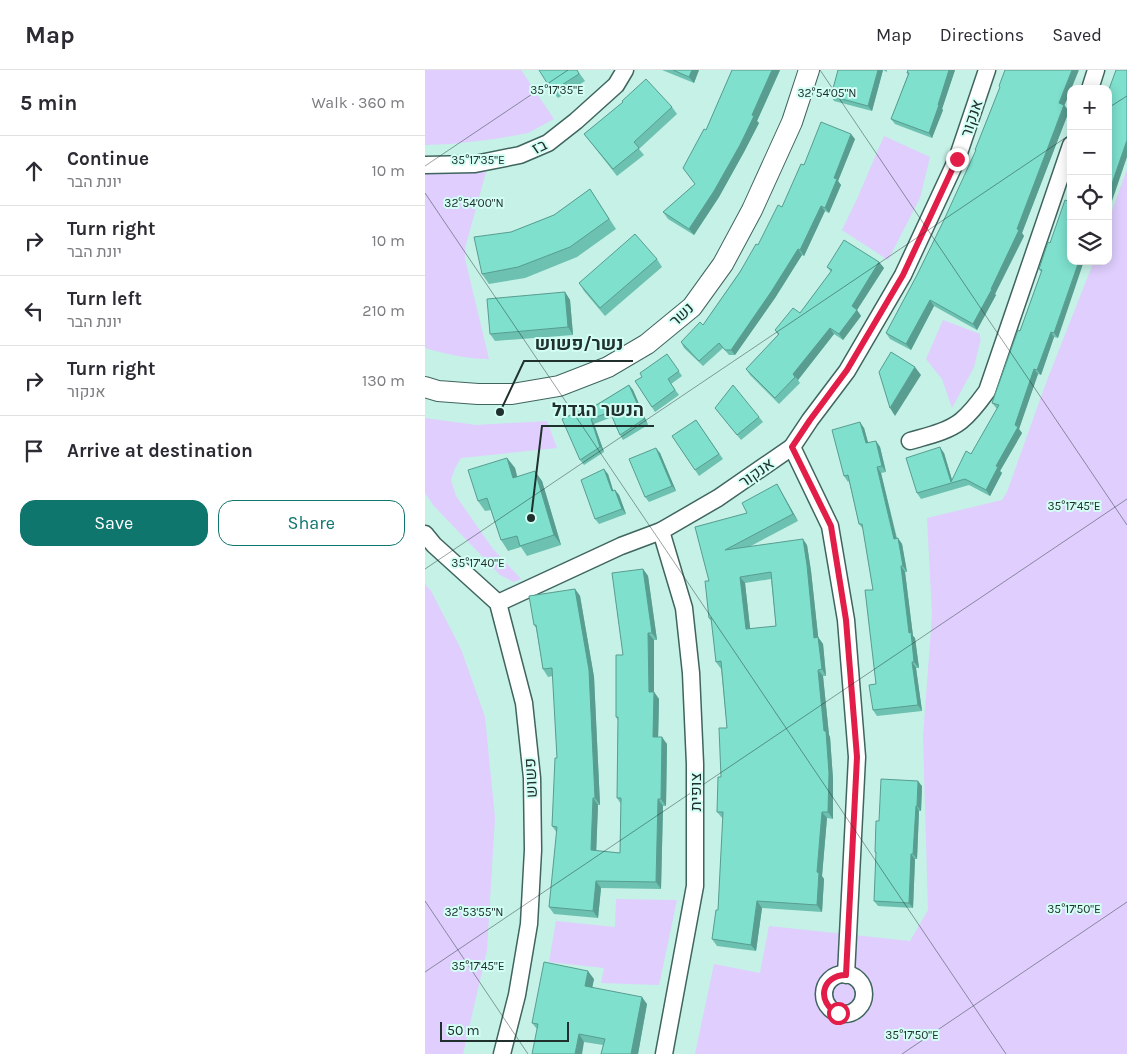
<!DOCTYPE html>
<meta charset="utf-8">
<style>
:root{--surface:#fff;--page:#f7f7f7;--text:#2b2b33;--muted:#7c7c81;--line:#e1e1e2;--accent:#0f766e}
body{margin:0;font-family:Karla,Heebo,sans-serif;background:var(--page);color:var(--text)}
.controls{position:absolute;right:15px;top:15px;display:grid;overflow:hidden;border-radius:10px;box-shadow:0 2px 12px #0003}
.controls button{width:45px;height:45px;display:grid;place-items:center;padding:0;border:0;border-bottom:1px solid var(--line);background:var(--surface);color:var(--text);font:25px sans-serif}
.scale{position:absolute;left:15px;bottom:12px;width:129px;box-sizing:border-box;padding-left:5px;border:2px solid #20302d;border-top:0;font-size:14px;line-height:18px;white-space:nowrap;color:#20302d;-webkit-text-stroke:4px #d3fef4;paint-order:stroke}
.stop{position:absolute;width:15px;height:15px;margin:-11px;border:4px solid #e11d48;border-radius:50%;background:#fff}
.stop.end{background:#e11d48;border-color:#fff;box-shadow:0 1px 5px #0008}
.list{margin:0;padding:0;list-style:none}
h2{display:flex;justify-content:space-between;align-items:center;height:65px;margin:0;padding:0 20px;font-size:21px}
h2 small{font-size:16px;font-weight:400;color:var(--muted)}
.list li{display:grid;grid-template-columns:32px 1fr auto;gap:15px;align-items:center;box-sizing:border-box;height:70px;padding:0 20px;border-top:1px solid var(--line)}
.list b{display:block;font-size:19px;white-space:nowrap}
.list p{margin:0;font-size:16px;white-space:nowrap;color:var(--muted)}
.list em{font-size:16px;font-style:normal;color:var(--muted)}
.actions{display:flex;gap:10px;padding:15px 20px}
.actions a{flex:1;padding:11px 0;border:1px solid var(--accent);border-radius:15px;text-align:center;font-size:18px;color:var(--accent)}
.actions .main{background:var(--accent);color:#fff}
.icon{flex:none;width:28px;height:28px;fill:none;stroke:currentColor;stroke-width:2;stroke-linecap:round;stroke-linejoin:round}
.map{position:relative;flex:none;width:702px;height:984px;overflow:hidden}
header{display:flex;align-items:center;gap:30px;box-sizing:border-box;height:70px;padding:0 25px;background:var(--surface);border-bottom:1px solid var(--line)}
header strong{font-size:24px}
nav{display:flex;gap:28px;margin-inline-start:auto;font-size:18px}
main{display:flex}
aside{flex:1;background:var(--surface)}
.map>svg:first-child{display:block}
.green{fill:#dfcefe}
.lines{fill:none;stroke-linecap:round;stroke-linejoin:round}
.minor-casing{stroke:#3f655e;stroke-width:19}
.tertiary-casing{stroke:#3f655e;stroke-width:22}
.minor{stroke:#fff;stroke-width:16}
.tertiary{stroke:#fff;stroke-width:20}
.wall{fill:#6cc1b0;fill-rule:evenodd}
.shaded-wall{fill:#589d90}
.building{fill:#7ee0cd;stroke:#589d90;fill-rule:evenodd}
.route{stroke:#e11d48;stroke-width:6}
.ticks{fill:none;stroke:#20302d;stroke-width:1;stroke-opacity:0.45}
.labels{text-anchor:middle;stroke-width:4;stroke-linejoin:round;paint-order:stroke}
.street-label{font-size:16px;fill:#20302d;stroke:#d3fef4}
.ticks-label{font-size:12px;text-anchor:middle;fill:#20302d;stroke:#d3fef4;stroke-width:4;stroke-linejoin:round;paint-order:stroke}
.leader{fill:none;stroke:#20302d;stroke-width:2}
.callout-dot{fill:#20302d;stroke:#d3fef4;stroke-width:2}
.callout-label{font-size:18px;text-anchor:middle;font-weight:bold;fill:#20302d;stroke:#d3fef4;stroke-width:4;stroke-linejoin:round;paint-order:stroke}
</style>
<header>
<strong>Map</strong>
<nav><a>Map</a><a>Directions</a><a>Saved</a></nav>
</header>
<main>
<aside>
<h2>5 min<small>Walk · 360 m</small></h2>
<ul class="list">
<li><svg class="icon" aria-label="ahead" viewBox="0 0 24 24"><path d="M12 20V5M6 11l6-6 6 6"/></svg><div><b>Continue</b><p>יונת הבר</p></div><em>10 m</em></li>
<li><svg class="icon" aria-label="right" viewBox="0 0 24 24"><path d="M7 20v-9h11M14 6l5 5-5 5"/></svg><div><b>Turn right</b><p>יונת הבר</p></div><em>10 m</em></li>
<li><svg class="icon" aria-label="left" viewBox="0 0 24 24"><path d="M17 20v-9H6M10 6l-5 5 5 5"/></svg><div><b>Turn left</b><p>יונת הבר</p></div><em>210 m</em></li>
<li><svg class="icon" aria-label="right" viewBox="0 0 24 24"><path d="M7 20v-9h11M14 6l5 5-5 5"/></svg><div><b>Turn right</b><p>אנקור</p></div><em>130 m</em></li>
<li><svg class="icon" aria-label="arrive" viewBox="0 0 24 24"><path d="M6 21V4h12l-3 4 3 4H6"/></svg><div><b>Arrive at destination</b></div></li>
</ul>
<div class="actions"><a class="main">Save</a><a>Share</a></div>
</aside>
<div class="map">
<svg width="702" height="984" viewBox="0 0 702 984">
<rect width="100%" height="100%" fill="#c6f1e7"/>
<!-- green -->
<g class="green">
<path d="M 0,0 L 96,0 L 129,49 L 103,63 L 70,69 L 26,74 L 0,75 Z"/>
<path d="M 459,66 L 505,87 L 495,128 L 463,190 L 417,160 L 432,129 Z"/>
<path d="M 0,95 L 61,102 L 40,178 L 40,189 L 64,289 C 41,289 21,284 0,278 Z"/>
<path d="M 702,99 L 702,984 L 270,984 L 289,894 L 335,903 L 344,856 L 485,871 L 503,840 L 498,667 L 507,545 L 502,448 L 577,430 L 582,422 L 621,313 L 669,191 L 683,191 L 683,152 Z"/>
<path d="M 518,250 L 555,264 L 555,268 L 556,268 L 549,297 L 527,338 L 517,309 L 501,289 Z"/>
<path d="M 0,348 L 51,355 L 122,351 L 132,378 L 36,388 L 30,398 L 26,410 L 31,426 L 68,479 L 96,509 L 89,512 L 75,505 L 8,435 L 0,423 Z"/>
<path d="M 0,514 L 6,521 L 36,579 L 60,647 L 70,748 L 62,880 L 38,984 L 0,984 Z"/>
<path d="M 191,829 L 252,830 L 234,915 L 176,913 L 179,898 L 124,892 L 131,851 L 190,857 Z"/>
</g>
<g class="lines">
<defs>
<g id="minor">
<path d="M 665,19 L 671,0"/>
<path d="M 0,95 L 50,94 L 95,85 L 123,73 L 151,51 L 191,15 L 200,0"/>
<path d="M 485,371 C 502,366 522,362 536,351 C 547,342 554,332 562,321 L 646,75"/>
<path d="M 367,377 L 405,456 L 421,550 L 432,687 L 421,905"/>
<path d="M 236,461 L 259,538 L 266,603 L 270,694 L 270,816 L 239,984"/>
<path d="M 0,464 L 9,475 L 73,533 L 99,633 L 107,708 L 108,780 L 104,854 L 92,925 L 77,984"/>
<path d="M 73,533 L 196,476 L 236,461 L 293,428 L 367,377 L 385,350 L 422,301 L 478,205 L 532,89 L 562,0"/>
<circle cx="419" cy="924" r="20"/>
</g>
<path id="tertiary" d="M 0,317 L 13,321 L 53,324 L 87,324 L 134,316 L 183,297 L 222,274 L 267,237 L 298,194 L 327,140 L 367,52 L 384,0"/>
</defs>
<!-- minor casing -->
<use href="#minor" class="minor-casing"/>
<!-- tertiary casing -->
<use href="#tertiary" class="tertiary-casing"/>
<!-- minor -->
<use href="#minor" class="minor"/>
<!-- tertiary -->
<use href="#tertiary" class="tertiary"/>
</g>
<!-- wall -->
<g class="wall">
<path d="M 152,0 L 160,11 L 133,28 L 127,21 Z"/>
<path d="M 237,0 L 274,0 L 269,13 Z"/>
<path d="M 307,0 L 355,0 L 332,51 L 334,53 L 319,82 L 294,127 L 269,165 L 243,149 L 238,142 L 270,114 L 258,98 L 281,60 Z"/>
<path d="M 413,0 L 462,0 L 462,2 L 458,0 L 447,41 L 409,31 L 406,26 Z"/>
<path d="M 483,0 L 530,0 L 517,39 L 518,40 L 507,68 L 470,54 L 466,49 L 483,4 L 482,3 Z"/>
<path d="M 574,16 L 639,35 L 644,41 L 597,163 L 599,166 L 570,224 L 571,225 L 552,260 L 509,236 L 486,280 L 465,269 L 461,263 L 492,205 L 518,152 L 551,81 L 550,80 L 575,17 Z"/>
<path d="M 198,32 L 247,37 L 252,44 L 214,79 L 219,85 L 192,106 L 159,64 Z"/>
<path d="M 430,69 L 413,111 L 416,115 L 404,143 L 400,141 L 379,186 L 377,185 L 350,228 L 310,285 L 304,285 L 298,278 L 278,296 L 259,278 L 256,272 L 278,255 L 333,175 L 357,137 L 379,95 Z"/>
<path d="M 165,119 L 191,159 L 152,187 L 100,208 L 64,214 L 57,204 L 86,162 L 129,145 Z"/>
<path d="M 643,131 L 633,268 L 629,267 L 616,305 L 613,304 L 594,359 L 597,363 L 575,401 L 577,403 L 565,426 L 544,415 L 496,429 L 492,423 L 519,383 L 527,410 L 546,384 L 572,339 L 567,333 L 595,261 L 616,202 L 614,199 Z"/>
<path d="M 232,189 L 237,197 L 180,246 L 159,221 L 154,213 Z"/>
<path d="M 454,192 L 459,198 L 432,240 L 436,246 L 418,270 L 409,264 L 373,310 L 375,313 L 354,334 L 325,305 L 321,299 L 353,265 L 350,260 L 375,243 L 406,202 L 402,197 Z"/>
<path d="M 140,222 L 145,230 L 148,265 L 70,271 L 65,264 Z"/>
<path d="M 242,284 L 257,306 L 246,314 L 254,325 L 230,342 L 210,311 L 217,307 Z"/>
<path d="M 204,315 L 208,320 L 223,355 L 198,370 L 195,365 L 187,347 L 169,354 L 179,382 L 159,395 L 155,390 L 162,340 Z"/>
<path d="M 290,338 L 334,347 L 338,352 L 316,370 Z"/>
<path d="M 271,350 L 298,389 L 274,406 L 247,366 Z"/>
<path d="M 439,358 L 443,373 L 451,371 L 455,377 L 461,402 L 456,403 L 472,468 L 477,474 L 482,502 L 480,502 L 488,566 L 490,568 L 494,598 L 491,598 L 497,641 L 452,646 L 448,640 L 451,614 L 448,520 L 438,459 L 434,454 L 424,411 L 423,412 L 419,406 Z"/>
<path d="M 235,383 L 251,421 L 224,432 L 220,427 Z"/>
<path d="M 82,388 L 90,398 L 92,406 L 117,411 L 136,475 L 102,486 L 96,477 L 83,481 L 76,470 L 66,440 L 60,441 L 53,431 Z"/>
<path d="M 183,404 L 188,421 L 190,420 L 194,425 L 201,444 L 174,454 L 170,449 Z"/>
<path d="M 352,414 L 356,421 L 373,451 L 324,477 L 382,475 L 386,501 L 393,567 L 398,574 L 401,606 L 398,606 L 404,665 L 405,667 L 408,709 L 408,749 L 402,748 L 397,806 L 399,809 L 397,842 L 337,838 L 331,881 L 292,876 L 287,869 L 293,840 L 298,749 L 292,742 L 296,707 L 302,658 L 296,598 L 296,599 L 291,592 L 287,552 L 284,548 L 284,511 L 322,443 ZM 346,509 L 351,556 L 325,559 L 320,513 Z"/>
<path d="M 218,499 L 223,506 L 232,570 L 229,570 L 229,622 L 234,629 L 233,667 L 242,674 L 241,736 L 238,736 L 236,819 L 176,818 L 173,848 L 129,844 L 124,837 L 132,763 L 127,756 L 132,688 L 128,606 L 123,607 L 118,599 L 111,558 L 109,555 L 150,519 L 155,526 L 169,607 L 175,735 L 173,735 L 171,781 L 195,783 L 196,734 L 192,728 L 193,650 L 191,647 L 198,585 Z"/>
<path d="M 497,716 L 496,741 L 494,741 L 492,789 L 490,789 L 488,838 L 453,836 L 449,831 L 451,784 L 450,782 L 454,751 Z"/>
<path d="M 169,909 L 167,917 L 222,934 L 213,984 L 176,984 L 178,975 L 159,972 L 112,959 L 107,953 Z"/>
</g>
<!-- shaded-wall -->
<g class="shaded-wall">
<path d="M 267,0 L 274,0 L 269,13 L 264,7 Z"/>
<path d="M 347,0 L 355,0 L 332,51 L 334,53 L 319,82 L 294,127 L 269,165 L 264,159 L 327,45 Z"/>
<path d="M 453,0 L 458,0 L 447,41 L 443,36 Z"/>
<path d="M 524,0 L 530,0 L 517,39 L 518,40 L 507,68 L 504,63 Z"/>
<path d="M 647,0 L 654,0 L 638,39 L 634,33 Z"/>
<path d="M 639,35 L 644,41 L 597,163 L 599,166 L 570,224 L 571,225 L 552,260 L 548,254 L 592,159 Z"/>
<path d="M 426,64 L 430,69 L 413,111 L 416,115 L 404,143 L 400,138 L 409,108 Z"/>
<path d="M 702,70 L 702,87 L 687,131 L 683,125 Z"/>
<path d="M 396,136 L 400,141 L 379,186 L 375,180 Z"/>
<path d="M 373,179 L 377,185 L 350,228 L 310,285 L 306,280 Z"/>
<path d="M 654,191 L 659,191 L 633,268 L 629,263 Z"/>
<path d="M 454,192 L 459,198 L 432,240 L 436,246 L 418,270 L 414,264 L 427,236 Z"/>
<path d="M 140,222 L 145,230 L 148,265 L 143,257 Z"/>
<path d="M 505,230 L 509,236 L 486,280 L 481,274 Z"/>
<path d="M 405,258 L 409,264 L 373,310 L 368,304 Z"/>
<path d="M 626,262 L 629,267 L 616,305 L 612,300 Z"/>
<path d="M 490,297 L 496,305 L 470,346 L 465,338 Z"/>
<path d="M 609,299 L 613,304 L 594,359 L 597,363 L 575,401 L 577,403 L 565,426 L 561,420 L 571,396 L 590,355 Z"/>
<path d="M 204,315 L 208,320 L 223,355 L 219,349 Z"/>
<path d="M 166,349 L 169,354 L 179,382 L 175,377 Z"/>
<path d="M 435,352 L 439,358 L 445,379 L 441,373 Z"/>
<path d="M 451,371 L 455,377 L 461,402 L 457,396 Z"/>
<path d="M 515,377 L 519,383 L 528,413 L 526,412 Z"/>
<path d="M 231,378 L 235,383 L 251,421 L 247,416 Z"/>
<path d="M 82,388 L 90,398 L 95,418 L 88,408 Z"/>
<path d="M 452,397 L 456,403 L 473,475 L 469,469 Z"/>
<path d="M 179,399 L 183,404 L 190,426 L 187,421 Z"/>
<path d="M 110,401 L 117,411 L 136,475 L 129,465 Z"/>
<path d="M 352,414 L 356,421 L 373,451 L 368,444 Z"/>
<path d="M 190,420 L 194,425 L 201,444 L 197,439 Z"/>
<path d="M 473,468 L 477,474 L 482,502 L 478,496 Z"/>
<path d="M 378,469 L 382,475 L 386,501 L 394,574 L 389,568 Z"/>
<path d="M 476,496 L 480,502 L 488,566 L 490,568 L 494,598 L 489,592 L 484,563 Z"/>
<path d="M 218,499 L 223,506 L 232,570 L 227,563 Z"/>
<path d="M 315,507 L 320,513 L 326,566 L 321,559 Z"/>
<path d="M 150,519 L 155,526 L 169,607 L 175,735 L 170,728 Z"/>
<path d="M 223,563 L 229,570 L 229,622 L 234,629 L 233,674 L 228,667 L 224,622 Z"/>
<path d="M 393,567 L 398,574 L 401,606 L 397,599 Z"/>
<path d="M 487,592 L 491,598 L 497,641 L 493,635 Z"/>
<path d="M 393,600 L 398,606 L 404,665 L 405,667 L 408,709 L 408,749 L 403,742 L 399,661 Z"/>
<path d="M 237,667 L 242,674 L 241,736 L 236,729 Z"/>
<path d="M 493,711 L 497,716 L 496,741 L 492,736 Z"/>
<path d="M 168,728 L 173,735 L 171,788 L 166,780 Z"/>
<path d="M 233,729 L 238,736 L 236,819 L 231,812 Z"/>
<path d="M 491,736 L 494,741 L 492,789 L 488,784 Z"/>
<path d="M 397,742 L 402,748 L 397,806 L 399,809 L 397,842 L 392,835 L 392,802 Z"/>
<path d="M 486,784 L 490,789 L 488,838 L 484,833 Z"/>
<path d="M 171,811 L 176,818 L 173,848 L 168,841 Z"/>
<path d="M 332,831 L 337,838 L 331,881 L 326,875 Z"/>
<path d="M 163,901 L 169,909 L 166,924 L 160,916 Z"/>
<path d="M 217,927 L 222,934 L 213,984 L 206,984 Z"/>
<path d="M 154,964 L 159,972 L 157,984 L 150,984 Z"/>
</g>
<!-- building -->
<g class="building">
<path d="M 114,0 L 152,0 L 154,4 L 127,21 Z"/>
<path d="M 248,0 L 267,0 L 264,7 Z"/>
<path d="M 307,0 L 347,0 L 327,45 L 329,46 L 315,75 L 289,121 L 264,159 L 238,142 L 270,114 L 258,98 L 279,59 L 281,60 Z"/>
<path d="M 413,0 L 453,0 L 443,36 L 406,26 Z"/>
<path d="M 483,0 L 524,0 L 513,35 L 514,35 L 504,63 L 466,49 L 484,3 L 482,3 Z"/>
<path d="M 580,0 L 647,0 L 634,33 L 639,35 L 592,159 L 594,160 L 566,219 L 567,219 L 548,254 L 505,230 L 481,274 L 461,263 L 492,205 L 518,152 L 551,80 L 550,80 L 575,17 L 574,16 Z"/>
<path d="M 691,0 L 702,0 L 702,70 L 683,125 L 683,22 Z"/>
<path d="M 221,9 L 247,37 L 209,72 L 214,78 L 188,99 L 159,64 L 198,32 L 197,31 Z"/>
<path d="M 396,52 L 426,64 L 409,108 L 412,109 L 400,138 L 396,136 L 375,180 L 373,179 L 346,222 L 306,280 L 300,280 L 294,273 L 274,291 L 256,272 L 275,252 L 278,255 L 315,202 L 331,174 L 333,175 L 353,135 L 357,137 L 376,94 L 379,95 Z"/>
<path d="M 165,119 L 184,149 L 145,177 L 93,197 L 57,204 L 49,167 L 86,162 L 129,145 Z"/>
<path d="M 646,123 L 646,191 L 654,191 L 629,263 L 626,262 L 612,300 L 609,299 L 590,355 L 593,357 L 571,396 L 573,397 L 561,420 L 540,409 L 492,423 L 481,388 L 515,377 L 526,412 L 541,381 L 546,384 L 574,335 L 567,333 L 593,260 L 595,261 L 617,200 L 614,199 L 623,172 L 625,173 L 640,130 L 643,131 Z"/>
<path d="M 210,164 L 232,189 L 175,238 L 154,213 Z"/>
<path d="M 419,170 L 454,192 L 427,236 L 432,240 L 414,264 L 405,258 L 368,304 L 370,307 L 350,328 L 321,299 L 354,264 L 350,260 L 368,238 L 375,243 L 407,200 L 402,197 Z"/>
<path d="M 140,222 L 143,257 L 65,264 L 62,229 Z"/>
<path d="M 466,282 L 490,297 L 465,338 L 454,302 Z"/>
<path d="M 242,284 L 254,301 L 243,309 L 250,320 L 227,337 L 210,311 L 217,307 L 215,303 Z"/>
<path d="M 204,315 L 219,349 L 195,365 L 185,342 L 166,349 L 175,377 L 155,390 L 137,349 L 161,338 L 162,341 Z"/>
<path d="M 308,315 L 334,347 L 312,365 L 290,338 Z"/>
<path d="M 271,350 L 294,384 L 270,400 L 247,366 Z"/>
<path d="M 435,352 L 441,373 L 451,371 L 457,396 L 452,397 L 469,469 L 473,468 L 478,496 L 476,496 L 484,563 L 486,562 L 489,592 L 487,592 L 493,635 L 448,640 L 444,615 L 451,614 L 440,520 L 448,520 L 437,454 L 434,454 L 423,405 L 419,406 L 407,360 Z"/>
<path d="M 231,378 L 247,416 L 220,427 L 204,389 Z"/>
<path d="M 82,388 L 88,408 L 110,401 L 129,465 L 95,476 L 92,466 L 76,470 L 62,428 L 53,431 L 43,400 Z"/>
<path d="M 179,399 L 187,421 L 190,420 L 197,439 L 170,449 L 156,410 Z"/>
<path d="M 352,414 L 368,444 L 300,480 L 378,469 L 382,495 L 389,568 L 393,567 L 397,599 L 393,600 L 399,661 L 401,661 L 404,703 L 403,742 L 397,742 L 392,802 L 394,803 L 392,835 L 332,831 L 326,875 L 287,869 L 291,840 L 293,840 L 298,742 L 292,742 L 293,707 L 296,707 L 294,658 L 302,658 L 296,591 L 291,592 L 286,548 L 284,548 L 280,511 L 284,511 L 270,457 L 322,443 L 317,433 ZM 346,502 L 351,556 L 321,559 L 315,507 Z"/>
<path d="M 218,499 L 227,563 L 223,563 L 224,622 L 229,622 L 228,667 L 237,667 L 236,729 L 233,729 L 231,812 L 171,811 L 168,841 L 124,837 L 132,757 L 127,756 L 130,688 L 132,688 L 127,598 L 118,599 L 111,555 L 109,555 L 104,526 L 150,519 L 164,600 L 170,728 L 168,728 L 166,780 L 195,783 L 196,728 L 192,728 L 193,647 L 191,647 L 191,585 L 198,585 L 187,503 Z"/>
<path d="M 456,709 L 493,711 L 492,736 L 491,736 L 488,784 L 486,784 L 484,833 L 449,831 L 451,782 L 450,782 L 451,751 L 454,751 Z"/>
<path d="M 119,892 L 163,901 L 160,916 L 217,927 L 206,984 L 176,984 L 180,969 L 154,964 L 150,984 L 107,984 L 113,954 L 107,953 Z"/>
</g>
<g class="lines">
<!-- route -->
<path class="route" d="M 413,943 C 391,933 396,905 421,905 L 432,687 L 421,550 L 406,456 L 367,377 L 385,350 L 422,300 L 478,205 L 532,89"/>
</g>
<!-- ticks -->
<path class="ticks" d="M 395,0 L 702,455M 683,38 L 702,26M 0,96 L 143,0M 0,123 L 581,984M 0,499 L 646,64M 0,831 L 103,984M 0,902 L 702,429M 477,984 L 702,832"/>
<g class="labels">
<!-- street labels -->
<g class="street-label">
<text transform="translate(546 48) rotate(-71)" y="6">אנקור</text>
<text transform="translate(114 76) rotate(-26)" y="6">בז</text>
<text transform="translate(256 244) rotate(-43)" y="6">נשר</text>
<text transform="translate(331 402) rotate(-35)" y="6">אנקור</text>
<text transform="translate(105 708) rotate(-93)" y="6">פשוש</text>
<text transform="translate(270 722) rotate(-90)" y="6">צופית</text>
</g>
</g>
<g class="ticks-label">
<text x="132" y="24">35°17'35"E</text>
<text x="402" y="27">32°54'05"N</text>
<text x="53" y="94">35°17'35"E</text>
<text x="49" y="137">32°54'00"N</text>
<text x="649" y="440">35°17'45"E</text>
<text x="53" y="497">35°17'40"E</text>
<text x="649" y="843">35°17'50"E</text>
<text x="49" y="846">32°53'55"N</text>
<text x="53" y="900">35°17'45"E</text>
<text x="487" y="969">35°17'50"E</text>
</g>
<!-- callouts -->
<path class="leader" d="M75 342L99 291H208M106 448L117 356H229"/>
<g class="callout-dot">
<circle cx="75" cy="342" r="5"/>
<circle cx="106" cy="448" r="5"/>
</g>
<g class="callout-label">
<text x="154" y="280">נשר/פשוש</text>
<text x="173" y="346">הנשר הגדול</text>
</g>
</svg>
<div class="controls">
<button>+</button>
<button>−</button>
<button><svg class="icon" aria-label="locate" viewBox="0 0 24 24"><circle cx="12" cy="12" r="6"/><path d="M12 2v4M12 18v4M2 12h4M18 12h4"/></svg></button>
<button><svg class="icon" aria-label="layers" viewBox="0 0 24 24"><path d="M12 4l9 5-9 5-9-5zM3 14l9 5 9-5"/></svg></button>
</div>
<div class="scale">50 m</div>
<div class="stop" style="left:413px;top:943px"></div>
<div class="stop end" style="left:532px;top:89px"></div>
</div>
</main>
